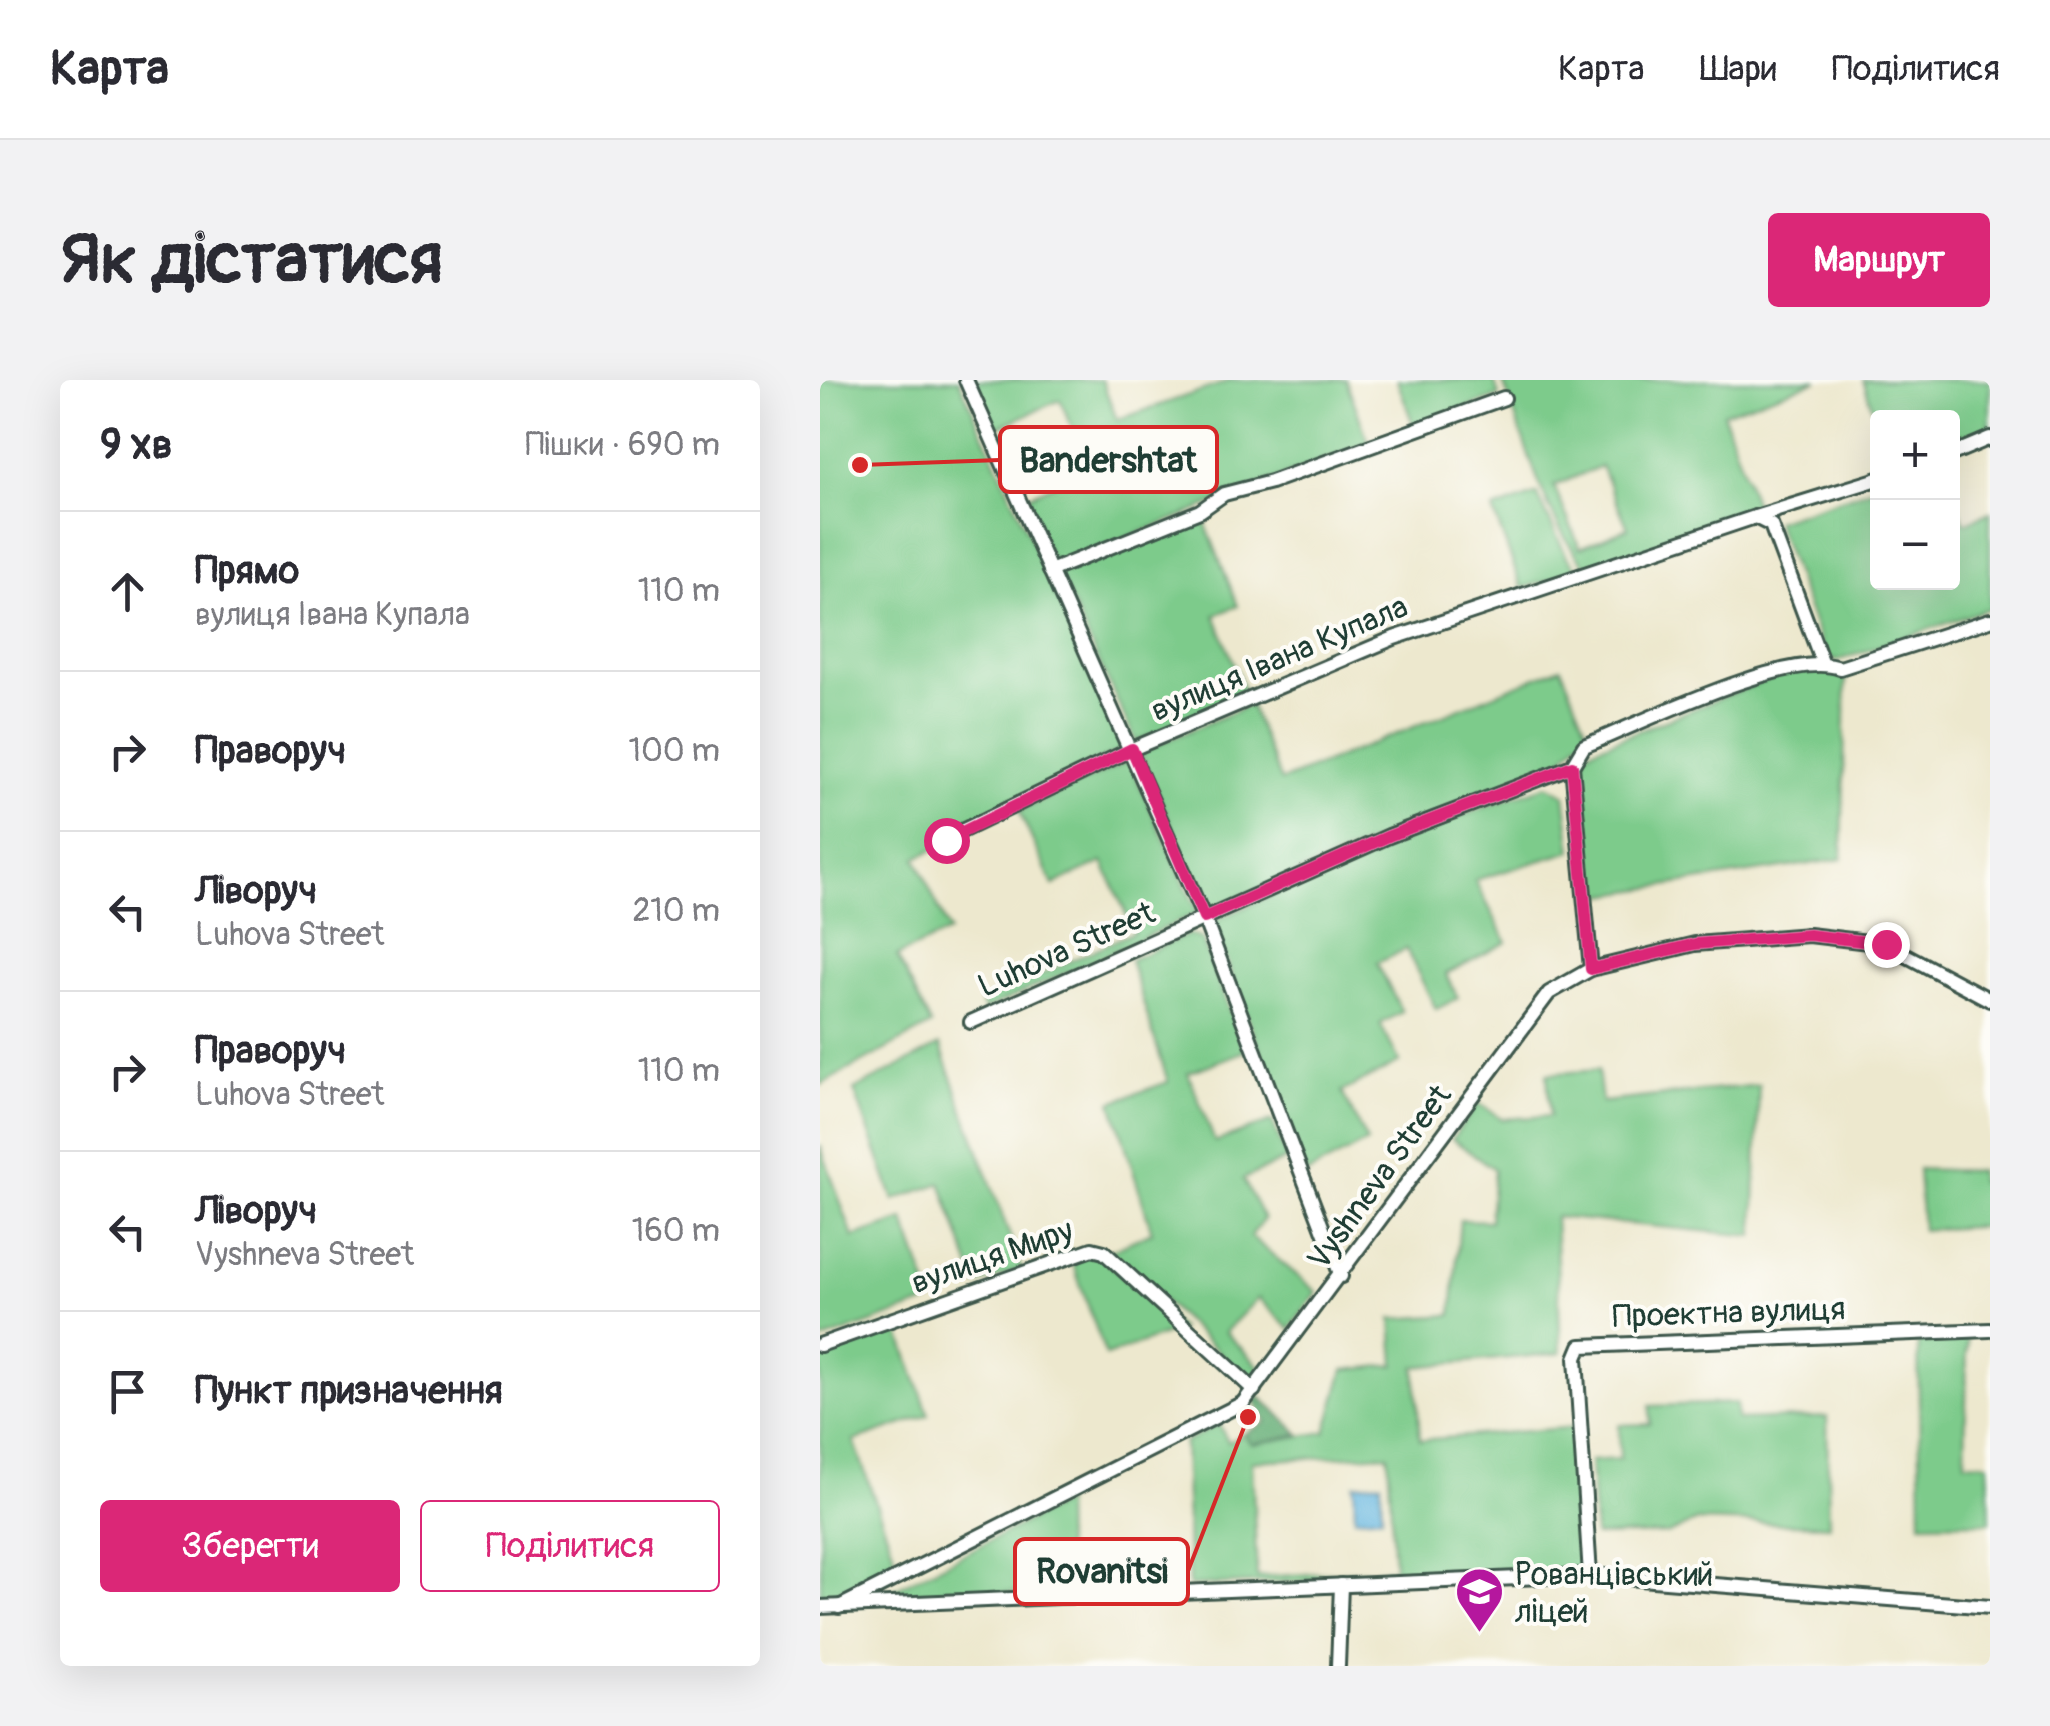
<!DOCTYPE html>
<html lang="uk">
<meta charset="utf-8">
<style>
:root{--surface:#fff;--page:#f2f2f3;--text:#2b2b33;--muted:#7c7c81;--line:#e1e1e2;--accent:#db2777}
body{margin:0;font-family:Pangolin,sans-serif;background:var(--page);color:var(--text)}
.controls{position:absolute;right:30px;top:30px;display:grid;overflow:hidden;border-radius:10px;box-shadow:0 10px 40px #0002}
.controls button{width:90px;height:90px;display:grid;place-items:center;padding:0;border:0;border-bottom:2px solid var(--line);background:var(--surface);color:var(--text);font:50px sans-serif}
.stop{position:absolute;width:30px;height:30px;margin:-22px;border:8px solid #db2777;border-radius:50%;background:#fff}
.stop.end{background:#db2777;border-color:#fff;box-shadow:0 2px 10px #0008}
.list{margin:0;padding:0;list-style:none}
h2{display:flex;justify-content:space-between;align-items:center;height:130px;margin:0;padding:0 40px;font-size:42px}
h2 small{font-size:32px;font-weight:400;color:var(--muted)}
.list li{display:grid;grid-template-columns:65px 1fr auto;gap:30px;align-items:center;box-sizing:border-box;height:160px;padding:0 40px;border-top:2px solid var(--line)}
.list b{display:block;font-size:38px;white-space:nowrap}
.list p{margin:0;font-size:32px;white-space:nowrap;color:var(--muted)}
.list em{font-size:32px;font-style:normal;color:var(--muted)}
.actions{display:flex;gap:20px;padding:30px 40px}
.actions a{flex:1;padding:22px 0;border:2px solid var(--accent);border-radius:10px;text-align:center;font-size:35px;color:var(--accent)}
.actions .main{background:var(--accent);color:#fff}
.icon{flex:none;width:55px;height:55px;fill:none;stroke:currentColor;stroke-width:2;stroke-linecap:round;stroke-linejoin:round}
.map{position:relative;flex:none;width:1170px;height:1286px;overflow:hidden;border-radius:10px}
header{display:flex;align-items:center;gap:60px;box-sizing:border-box;height:140px;padding:0 50px;background:var(--surface);border-bottom:2px solid var(--line)}
header strong{font-size:48px}
nav{display:flex;gap:55px;margin-inline-start:auto;font-size:35px}
.intro{display:flex;align-items:center;justify-content:space-between;box-sizing:border-box;height:240px;padding:0 60px}
h1{margin:0;font-size:70px}
.button{padding:25px 45px;border-radius:10px;background:var(--accent);color:#fff;font-size:35px;font-weight:700}
main{display:flex;gap:60px;padding:0 60px}
aside{flex:1;background:var(--surface);border-radius:10px;box-shadow:0 10px 40px #0002}
.map>svg:first-child{display:block}
.green{fill:#7dcb8b;stroke:#4e8460;stroke-width:2.5;fill-rule:evenodd}
.forest{fill:#66af77;stroke:#427656;stroke-width:2.5}
.water{fill:#64b5df;stroke:#42798a;stroke-width:2.5}
.lines{fill:none;stroke-linecap:round;stroke-linejoin:round}
.minor-casing{stroke:#3e574b;stroke-width:18}
.minor{stroke:#fff;stroke-width:12}
.route{stroke:#db2777;stroke-width:12}
.labels{text-anchor:middle;stroke-width:8;stroke-linejoin:round;paint-order:stroke}
.street-label{font-size:32px;fill:#1f3d34;stroke:#fdfcf7}
.poi-label{font-size:32px;fill:#1f3d34;stroke:#fdfcf7;text-anchor:start}
.leader{fill:none;stroke:#d62828;stroke-width:4}
.callout-dot{fill:#d62828;stroke:#fdfcf7;stroke-width:4}
.callout{fill:#fdfcf7;stroke:#d62828;stroke-width:4}
.callout-label{font-size:35px;text-anchor:middle;font-weight:bold;fill:#1f3d34}
</style>
<header>
<strong>Карта</strong>
<nav><a>Карта</a><a>Шари</a><a>Поділитися</a></nav>
</header>
<div class="intro"><h1>Як дістатися</h1><a class="button">Маршрут</a></div>
<main>
<aside>
<h2>9 хв<small>Пішки · 690 m</small></h2>
<ul class="list">
<li><svg class="icon" aria-label="ahead" viewBox="0 0 24 24"><path d="M12 20V5M6 11l6-6 6 6"/></svg><div><b>Прямо</b><p>вулиця Івана Купала</p></div><em>110 m</em></li>
<li><svg class="icon" aria-label="right" viewBox="0 0 24 24"><path d="M7 20v-9h11M14 6l5 5-5 5"/></svg><div><b>Праворуч</b></div><em>100 m</em></li>
<li><svg class="icon" aria-label="left" viewBox="0 0 24 24"><path d="M17 20v-9H6M10 6l-5 5 5 5"/></svg><div><b>Ліворуч</b><p>Luhova Street</p></div><em>210 m</em></li>
<li><svg class="icon" aria-label="right" viewBox="0 0 24 24"><path d="M7 20v-9h11M14 6l5 5-5 5"/></svg><div><b>Праворуч</b><p>Luhova Street</p></div><em>110 m</em></li>
<li><svg class="icon" aria-label="left" viewBox="0 0 24 24"><path d="M17 20v-9H6M10 6l-5 5 5 5"/></svg><div><b>Ліворуч</b><p>Vyshneva Street</p></div><em>160 m</em></li>
<li><svg class="icon" aria-label="arrive" viewBox="0 0 24 24"><path d="M6 21V4h12l-3 4 3 4H6"/></svg><div><b>Пункт призначення</b></div></li>
</ul>
<div class="actions"><a class="main">Зберегти</a><a>Поділитися</a></div>
</aside>
<div class="map">
<svg width="1170" height="1286" viewBox="0 0 1170 1286">
<rect width="100%" height="100%" fill="#fdfcf7"/>
<filter id="ink" filterUnits="userSpaceOnUse"><feTurbulence type="fractalNoise" baseFrequency=".01" numOctaves="2"/><feDisplacementMap in="SourceGraphic" scale="20" xChannelSelector="R" yChannelSelector="G"/><feConvolveMatrix kernelMatrix="1 2 1 2 8 2 1 2 1" color-interpolation-filters="sRGB"/></filter>
<filter id="wash" filterUnits="userSpaceOnUse"><feTurbulence type="fractalNoise" baseFrequency=".0048" numOctaves="4" result="noise"/><feDisplacementMap in="SourceGraphic" scale="40" xChannelSelector="R" yChannelSelector="G"/><feGaussianBlur stdDeviation="2.25" result="paint"/><feColorMatrix in="noise" values="0 0 0 0 0 0 0 0 0 0 0 0 0 0 0 0 0 1.4 0 .05"/><feComposite in="paint" operator="in"/></filter>
<g filter="url(#wash)">
<rect width="100%" height="100%" fill="#ede8ce"/>
<!-- green -->
<g class="green">
<path d="M 0,0 L 139,0 L 305,368 L 118,457 L 121,466 L 96,478 L 129,552 L 77,576 L 111,645 L 0,705 Z"/>
<path d="M 153,0 L 282,0 L 297,40 L 412,0 L 526,0 L 549,63 L 234,186 L 204,118 L 270,88 L 240,20 L 174,49 Z"/>
<path d="M 577,0 L 674,0 L 679,16 L 594,47 Z"/>
<path d="M 682,0 L 998,0 L 903,33 L 937,131 L 769,190 C 724,141 706,61 682,0 ZM 781,86 L 808,148 L 760,168 L 734,106 Z"/>
<path d="M 1043,0 L 1170,0 L 1170,50 L 1133,66 L 1132,38 L 1058,38 L 1057,42 Z"/>
<path d="M 1057,107 L 1058,202 L 1132,202 L 1133,114 L 1145,143 L 1170,132 L 1170,228 L 1017,281 L 1006,277 L 955,141 Z"/>
<path d="M 717,114 L 747,177 L 760,192 L 702,208 L 673,130 Z"/>
<path d="M 382,135 L 418,226 L 395,235 L 426,315 L 316,362 L 238,193 Z"/>
<path d="M 741,287 L 770,357 L 759,361 L 737,385 L 388,530 L 320,372 L 430,325 L 461,401 Z"/>
<path d="M 999,289 L 1015,295 L 1026,292 L 1022,479 L 770,517 L 761,385 L 767,371 L 967,292 Z"/>
<path d="M 309,381 L 378,533 L 164,630 L 161,622 L 314,552 L 283,482 L 233,505 L 199,431 Z"/>
<path d="M 727,405 L 745,414 L 752,471 L 655,500 L 687,562 L 626,594 L 638,618 L 616,629 L 586,569 L 557,583 L 582,632 L 560,644 L 580,682 L 522,712 L 547,762 L 486,794 L 392,542 L 571,461 Z"/>
<path d="M 369,554 L 382,559 L 425,671 L 368,693 L 395,762 L 452,741 L 467,779 L 423,799 L 444,839 L 430,856 L 497,912 L 470,949 L 438,918 L 405,952 L 441,988 L 431,1002 L 290,871 L 332,852 L 292,722 L 348,702 L 310,580 Z"/>
<path d="M 120,665 L 202,889 L 157,905 L 121,803 L 74,820 L 34,710 Z"/>
<path d="M 778,690 L 782,722 L 939,705 L 934,856 L 735,837 L 741,973 L 595,987 L 600,1060 L 755,1047 L 762,1189 L 369,1206 L 364,1063 L 399,1044 L 408,1062 L 424,1054 L 432,1064 L 506,1052 L 524,990 L 575,985 L 572,939 L 632,935 L 640,840 L 670,841 L 674,789 L 632,759 L 658,723 L 682,739 L 730,736 L 727,694 ZM 568,1074 L 574,1189 L 437,1197 L 432,1081 Z"/>
<path d="M 0,765 L 33,857 L 84,840 L 113,921 L 0,961 Z"/>
<path d="M 1098,789 L 1159,791 L 1159,802 L 1170,803 L 1170,846 L 1102,850 Z"/>
<path d="M 272,873 L 282,876 L 361,949 L 286,976 L 252,881 Z"/>
<path d="M 76,943 L 109,1035 L 34,1061 L 78,1185 L 1,1219 L 0,970 Z"/>
<path d="M 1147,958 L 1145,1082 L 1168,1083 L 1170,1142 L 1101,1143 L 1098,960 Z"/>
<path d="M 916,1023 L 917,1040 L 1007,1037 L 1009,1145 L 877,1141 L 848,1154 L 775,1156 L 770,1081 L 800,1079 L 799,1045 L 830,1044 L 830,1026 Z"/>
<path d="M 244,1123 L 246,1211 L 71,1215 L 71,1211 Z"/>
</g>
<!-- forest -->
<path class="forest" d="M 439,1016 L 480,1054 L 431,1064 L 424,1054 L 446,1042 L 435,1021 Z"/>
<!-- water -->
<path class="water" d="M 561,1102 L 562,1136 L 535,1138 L 534,1104 Z"/>
</g>
<g filter="url(#ink)">
<g class="lines">
<defs>
<g id="minor">
<path d="M 146,0 L 384,538 L 521,896"/>
<path d="M 1132,74 L 1170,58"/>
<path d="M 935,137 L 1058,99"/>
<path d="M 230,191 L 380,131 L 404,114 L 451,102 L 684,18"/>
<path d="M 125,459 L 312,369 L 574,258 L 935,137 L 951,145 L 1002,282"/>
<path d="M 771,589 L 752,386 L 764,366 C 819,344 969,269 1020,288 L 1170,240"/>
<path d="M 151,642 L 569,456 L 752,386"/>
<path d="M 0,965 L 272,869 L 284,872 L 434,1010"/>
<path d="M 770,1195 L 756,978 L 761,966 L 1170,950"/>
<path d="M 0,1227 L 770,1195 L 1170,1227"/>
<path d="M 19,1227 L 423,1023 L 729,613 L 771,589 L 875,564 L 989,555 L 1065,564 L 1170,620"/>
<path d="M 518,1286 L 521,1205"/>
</g>
</defs>
<!-- minor casing -->
<use href="#minor" class="minor-casing"/>
<!-- minor -->
<use href="#minor" class="minor"/>
</g>
</g>
<g class="lines" filter="url(#ink)">
<!-- route -->
<path class="route" d="M 126,460 L 312,369 L 384,538 L 569,456 L 752,386 L 771,589 L 875,564 L 989,555 L 1066,564"/>
</g>
<!-- icons -->
<defs>
<symbol id="school-pin" viewBox="-11 -11 22 30"><path d="M0 17L-7.5 6A9.5 9.5 0 1 1 7.5 6Z" fill="#b5179e" stroke="#fdfcf7"/><path d="M0-5L7-2L0 1L-7-2ZM-4 1L0 2.5L4 1V4Q0 6-4 4Z" fill="#fff"/></symbol>
</defs>
<g fill-rule="evenodd">
<use href="#school-pin" x="632" y="1184" width="55" height="75"/>
</g>
<g class="labels">
<!-- street labels -->
<g class="street-label">
<text transform="translate(459 278) rotate(-23)" y="11">вулиця Івана Купала</text>
<text transform="translate(246 569) rotate(-24)" y="11">Luhova Street</text>
<text transform="translate(559 797) rotate(-54)" y="11">Vyshneva Street</text>
<text transform="translate(172 876) rotate(-19)" y="11">вулиця Миру</text>
<text transform="translate(909 932) rotate(-2)" y="11">Проектна вулиця</text>
</g>
<!-- poi labels -->
<g class="poi-label">
<text x="695" y="1205">Рованцівський<tspan x="695" dy="37">ліцей</tspan></text>
</g>
</g>
<!-- callouts -->
<path class="leader" d="M40 85L180 80M428 1037L368 1191"/>
<g class="callout-dot">
<circle cx="40" cy="85" r="10"/>
<circle cx="428" cy="1037" r="10"/>
</g>
<g class="callout">
<rect x="180" y="47" width="217" height="65" rx="10"/>
<rect x="195" y="1159" width="173" height="65" rx="10"/>
</g>
<g class="callout-label">
<text x="288" y="92">Bandershtat</text>
<text x="282" y="1203">Rovanitsi</text>
</g>
</svg>
<div class="controls">
<button>+</button>
<button>−</button>
</div>
<div class="stop" style="left:126px;top:460px"></div>
<div class="stop end" style="left:1066px;top:564px"></div>
</div>
</main>
